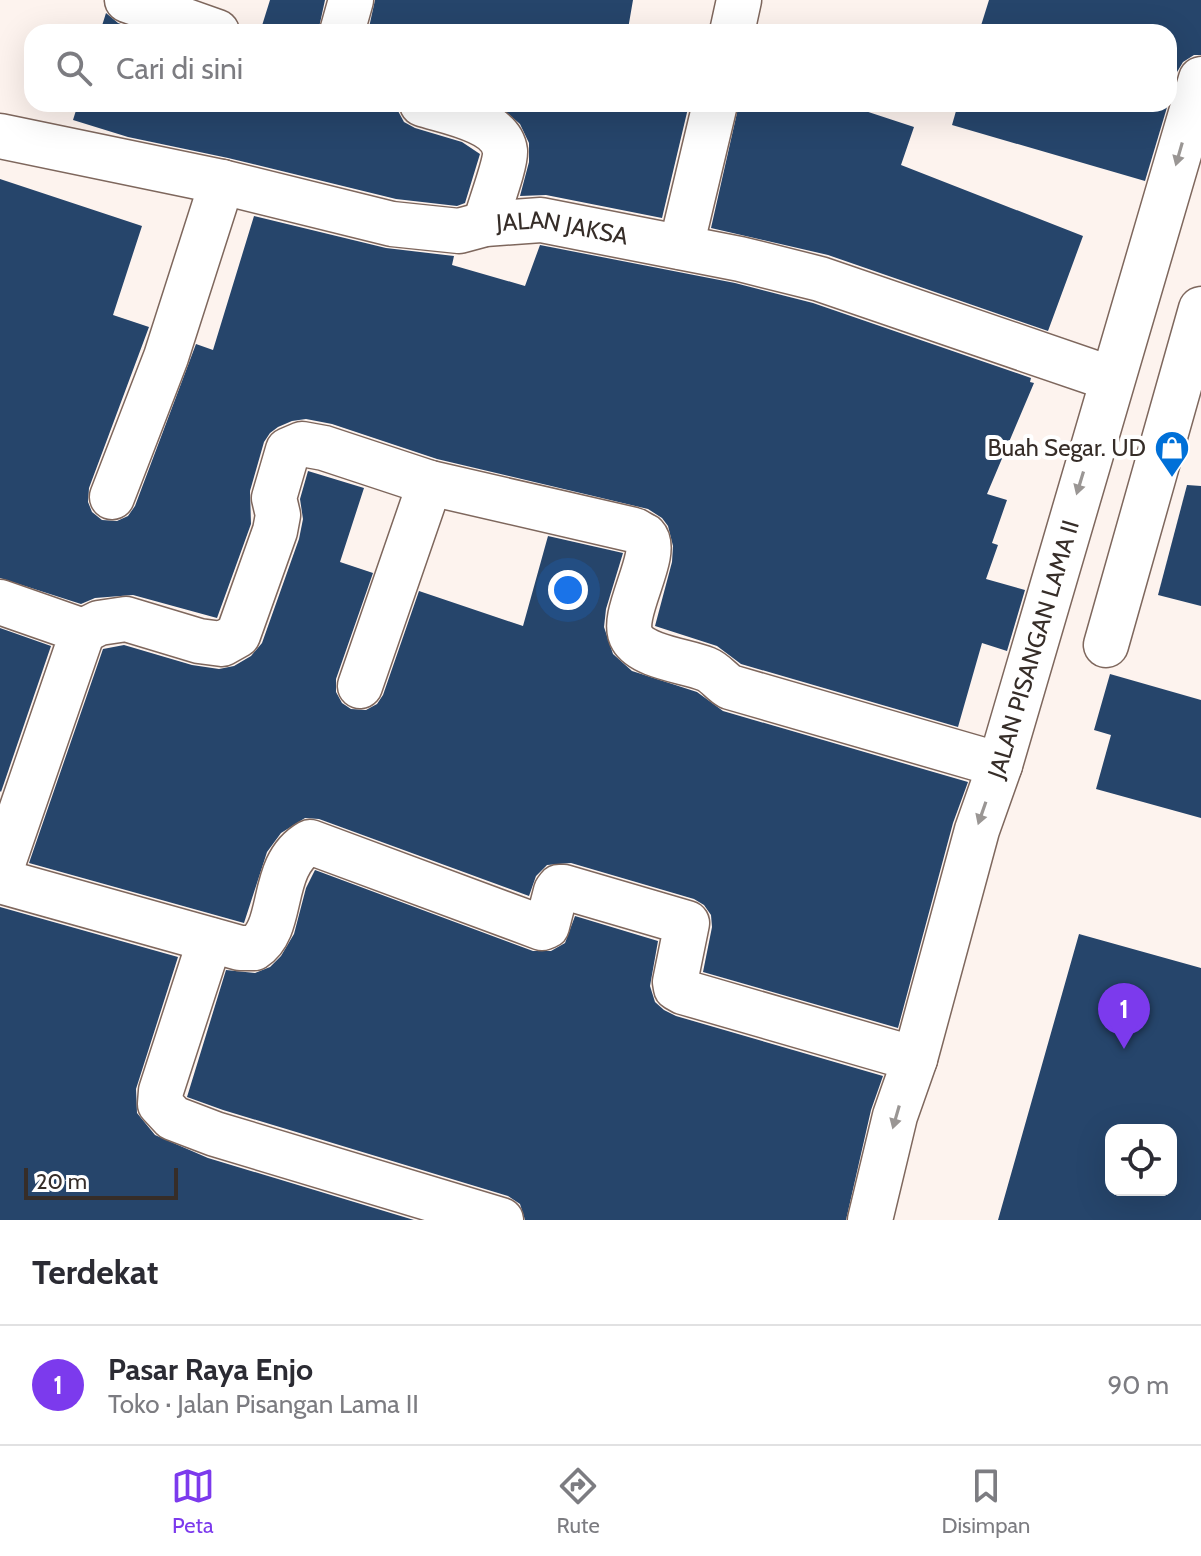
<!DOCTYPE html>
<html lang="id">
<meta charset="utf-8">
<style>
:root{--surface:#fff;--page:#f2f2f3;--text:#2b2b33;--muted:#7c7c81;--line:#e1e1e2;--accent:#7c3aed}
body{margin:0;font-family:Cabin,sans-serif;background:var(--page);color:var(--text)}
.controls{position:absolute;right:24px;bottom:24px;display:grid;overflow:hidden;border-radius:16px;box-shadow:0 8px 32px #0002}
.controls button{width:72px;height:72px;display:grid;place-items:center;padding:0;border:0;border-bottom:2px solid var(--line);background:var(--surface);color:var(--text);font:40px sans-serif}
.scale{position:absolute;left:24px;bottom:20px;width:154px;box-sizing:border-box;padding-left:8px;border:4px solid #362d28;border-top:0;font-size:22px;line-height:28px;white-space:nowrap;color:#362d28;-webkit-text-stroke:6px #fff;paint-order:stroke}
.you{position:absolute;left:568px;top:590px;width:28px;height:28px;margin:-20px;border:6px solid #fff;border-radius:50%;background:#1a73e8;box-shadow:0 0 0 12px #1a73e833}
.badge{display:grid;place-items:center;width:52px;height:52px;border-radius:50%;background:var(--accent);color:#fff;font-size:26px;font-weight:700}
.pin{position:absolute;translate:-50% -66px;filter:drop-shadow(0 2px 4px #0008)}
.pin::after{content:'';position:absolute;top:42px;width:28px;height:24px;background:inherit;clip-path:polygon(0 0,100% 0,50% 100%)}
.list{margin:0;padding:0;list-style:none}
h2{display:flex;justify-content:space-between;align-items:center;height:104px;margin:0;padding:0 32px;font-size:34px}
h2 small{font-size:26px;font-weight:400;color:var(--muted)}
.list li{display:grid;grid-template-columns:52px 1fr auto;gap:24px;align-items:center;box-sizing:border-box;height:120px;padding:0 32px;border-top:2px solid var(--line)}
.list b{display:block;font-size:30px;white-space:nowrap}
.list p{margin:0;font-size:26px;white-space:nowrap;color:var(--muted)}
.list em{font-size:26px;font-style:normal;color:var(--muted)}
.icon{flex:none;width:44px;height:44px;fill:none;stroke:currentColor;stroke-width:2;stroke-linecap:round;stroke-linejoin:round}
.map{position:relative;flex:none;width:1201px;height:1220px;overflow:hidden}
.search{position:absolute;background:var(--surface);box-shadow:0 8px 32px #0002;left:24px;right:24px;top:24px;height:88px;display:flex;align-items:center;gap:20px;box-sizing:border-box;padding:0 28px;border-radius:24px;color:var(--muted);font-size:30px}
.sheet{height:224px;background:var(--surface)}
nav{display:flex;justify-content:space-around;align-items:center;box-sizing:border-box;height:112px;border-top:2px solid var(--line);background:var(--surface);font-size:22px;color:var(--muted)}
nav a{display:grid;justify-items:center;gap:4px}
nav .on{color:var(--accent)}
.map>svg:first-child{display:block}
.building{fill:#26456b;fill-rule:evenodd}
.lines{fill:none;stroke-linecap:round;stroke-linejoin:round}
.street-casing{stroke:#7e675d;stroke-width:47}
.street{stroke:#fff;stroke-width:44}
.oneway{fill:#9a9694}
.labels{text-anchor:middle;stroke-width:8;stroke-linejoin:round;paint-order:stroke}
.street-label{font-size:24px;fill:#362d28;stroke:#fff}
.poi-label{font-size:24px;fill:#362d28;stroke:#fff;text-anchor:end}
</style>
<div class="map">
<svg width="1201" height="1220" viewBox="0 0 1201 1220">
<rect width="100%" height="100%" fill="#fdf3ee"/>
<!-- building -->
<g class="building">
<path d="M 270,0 L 325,0 L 318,32 L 260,32 Z"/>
<path d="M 375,0 L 633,0 L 628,29 L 638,32 L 368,32 Z"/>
<path d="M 989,0 L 1201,0 L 1201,55 L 1194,55 L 1183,62 L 1177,72 L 1169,99 L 1169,32 L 979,32 Z"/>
<path d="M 106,13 L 118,23 L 142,32 L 100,32 Z"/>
<path d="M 78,104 L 398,104 L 398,111 L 404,122 L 415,128 L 462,142 L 480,154 L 465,203 L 457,206 L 396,199 L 228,158 L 128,137 L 73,120 Z"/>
<path d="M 497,104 L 689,104 L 662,218 L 546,195 L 520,196 L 529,162 L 529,143 L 520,124 Z"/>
<path d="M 739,104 L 844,104 L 914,127 L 901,165 L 1083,236 L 1048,331 L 828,255 L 711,228 Z"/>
<path d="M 958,104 L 1168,104 L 1145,181 L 952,125 Z"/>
<path d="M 0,179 L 142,226 L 113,315 L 149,327 L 89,488 L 88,502 L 92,512 L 102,520 L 117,521 L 128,516 L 135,506 L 196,344 L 213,350 L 254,216 L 386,248 L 454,256 L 452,265 L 525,286 L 540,245 L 735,283 L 813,303 L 1031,378 L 1030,382 L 1034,383 L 987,494 L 1007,500 L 992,543 L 998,545 L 986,579 L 1025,590 L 1007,651 L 982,643 L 958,727 L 741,664 L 717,646 L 655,626 L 672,562 L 673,546 L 668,526 L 662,518 L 648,509 L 437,459 L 332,424 L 306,419 L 292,421 L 278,427 L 270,433 L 264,442 L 250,491 L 251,524 L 217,618 L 133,595 L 95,598 L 81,604 L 0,578 Z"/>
<path d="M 308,471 L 364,488 L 340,562 L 373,573 L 336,679 L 336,692 L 342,703 L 351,709 L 366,710 L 377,704 L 383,695 L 419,591 L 523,626 L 548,536 L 623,553 L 606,609 L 604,627 L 613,654 L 632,671 L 697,692 L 723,711 L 968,782 L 953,823 L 898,1028 L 703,972 L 712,927 L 711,915 L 704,905 L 694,899 L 571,863 L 547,865 L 536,876 L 529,896 L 319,819 L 305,818 L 281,833 L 267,852 L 244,923 L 29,863 L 103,649 L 124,645 L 192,665 L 219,669 L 234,666 L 251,656 L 262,643 L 299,539 L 303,519 L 300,499 Z"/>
<path d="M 1187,485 L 1201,486 L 1201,606 L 1158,595 Z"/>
<path d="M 0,628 L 51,646 L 1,792 L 0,791 Z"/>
<path d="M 1110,674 L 1201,700 L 1201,818 L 1096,789 L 1111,735 L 1094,730 Z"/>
<path d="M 315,870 L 533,951 L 551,951 L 565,943 L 575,916 L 658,941 L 650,986 L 655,1002 L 664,1010 L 676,1016 L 883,1076 L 871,1110 L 846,1220 L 525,1220 L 520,1204 L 508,1196 L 223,1110 L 187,1097 L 226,970 L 255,973 L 270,967 L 281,956 L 294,934 L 306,888 Z"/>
<path d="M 0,907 L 178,957 L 136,1089 L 137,1113 L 155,1135 L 208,1158 L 414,1220 L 0,1220 Z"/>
<path d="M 1079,934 L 1201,968 L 1201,1220 L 998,1220 ZM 1111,1130 L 1171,1130 L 1171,1190 L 1111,1190 Z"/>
</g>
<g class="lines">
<defs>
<g id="street">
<path d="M 127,0 L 217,32"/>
<path d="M 342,32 L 351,0"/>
<path d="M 732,32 L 739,0"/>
<path d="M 422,104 C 446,112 501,120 505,151 C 506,164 489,208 485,224"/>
<path id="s1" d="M 0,136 L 222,182 L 392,224 L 459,231 L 485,224 L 541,220 L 740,259 L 820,279 L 1112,379"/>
<path d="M 681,247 L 715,104"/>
<path d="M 112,497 L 166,357 L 222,182"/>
<path d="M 0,602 L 83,631 L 0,872"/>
<path d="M 83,631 L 99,623 L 126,619 L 199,641 L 222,644 L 238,635 L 275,531 L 278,515 L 274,498 L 288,450 L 302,444 L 324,448 L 430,483 L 634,530 C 635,530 644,536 645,536 C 661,553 618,617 632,638 C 643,657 686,661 706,669 C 716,673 721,682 730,687 L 1000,765"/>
<path d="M 1106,645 L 1201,309"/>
<path d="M 360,686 L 430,483"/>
<path d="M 0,881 L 240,948 L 254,948 C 286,928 268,866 310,842 L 542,928 L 547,926 L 556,891 L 559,887 L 564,887 L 687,923 L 675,982 L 676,988 L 683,992 L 915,1059"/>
<path d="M 210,940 L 161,1091 L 160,1104 L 173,1118 L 215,1134 L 501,1220"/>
<path id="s2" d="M 870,1220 L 895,1116 L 915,1059 L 977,830 L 1000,765 L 1201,79"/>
</g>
</defs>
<!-- street casing -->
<use href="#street" class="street-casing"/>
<!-- street -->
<use href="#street" class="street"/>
</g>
<!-- one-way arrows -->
<defs><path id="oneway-solid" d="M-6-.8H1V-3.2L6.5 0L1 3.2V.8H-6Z" transform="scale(2)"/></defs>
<g class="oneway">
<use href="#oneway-solid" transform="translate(1179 154) rotate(106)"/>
<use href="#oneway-solid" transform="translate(1080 483) rotate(107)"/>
<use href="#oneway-solid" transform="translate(982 813) rotate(109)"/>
<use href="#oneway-solid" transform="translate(896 1117) rotate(106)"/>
</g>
<!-- icons -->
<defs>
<symbol id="shop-pin" viewBox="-11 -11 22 30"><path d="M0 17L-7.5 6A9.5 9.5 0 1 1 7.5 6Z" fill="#0070d8" stroke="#fff"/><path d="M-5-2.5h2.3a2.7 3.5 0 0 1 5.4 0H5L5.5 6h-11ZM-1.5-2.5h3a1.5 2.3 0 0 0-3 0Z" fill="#fff"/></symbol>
</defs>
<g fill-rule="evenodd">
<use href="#shop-pin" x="1152" y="428" width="40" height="54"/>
</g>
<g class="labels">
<!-- street labels -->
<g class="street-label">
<text dy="8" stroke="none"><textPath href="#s1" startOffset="574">JALAN JAKSA</textPath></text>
<text dy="8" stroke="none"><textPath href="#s2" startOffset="594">JALAN PISANGAN LAMA II</textPath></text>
</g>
<!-- poi labels -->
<g class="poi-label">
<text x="1146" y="456">Buah Segar. UD</text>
</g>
</g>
</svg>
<div class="controls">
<button><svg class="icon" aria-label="locate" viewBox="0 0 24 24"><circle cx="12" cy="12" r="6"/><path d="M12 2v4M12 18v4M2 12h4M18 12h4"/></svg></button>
</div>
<div class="scale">20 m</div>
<div class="you"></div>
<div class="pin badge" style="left:1124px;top:1049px">1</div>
<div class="search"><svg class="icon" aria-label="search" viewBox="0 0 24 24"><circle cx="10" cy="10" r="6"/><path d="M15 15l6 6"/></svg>Cari di sini</div>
</div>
<section class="sheet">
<h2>Terdekat<small></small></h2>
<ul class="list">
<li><span class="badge">1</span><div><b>Pasar Raya Enjo</b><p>Toko · Jalan Pisangan Lama II</p></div><em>90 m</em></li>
</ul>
</section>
<nav>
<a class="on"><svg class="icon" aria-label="map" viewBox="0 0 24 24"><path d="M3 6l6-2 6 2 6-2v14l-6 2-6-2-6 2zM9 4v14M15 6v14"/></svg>Peta</a>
<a><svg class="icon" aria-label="directions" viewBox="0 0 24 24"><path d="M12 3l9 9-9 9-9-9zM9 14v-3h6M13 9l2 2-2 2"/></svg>Rute</a>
<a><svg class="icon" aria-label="saved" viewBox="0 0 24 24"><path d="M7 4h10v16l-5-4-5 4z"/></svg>Disimpan</a>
</nav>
